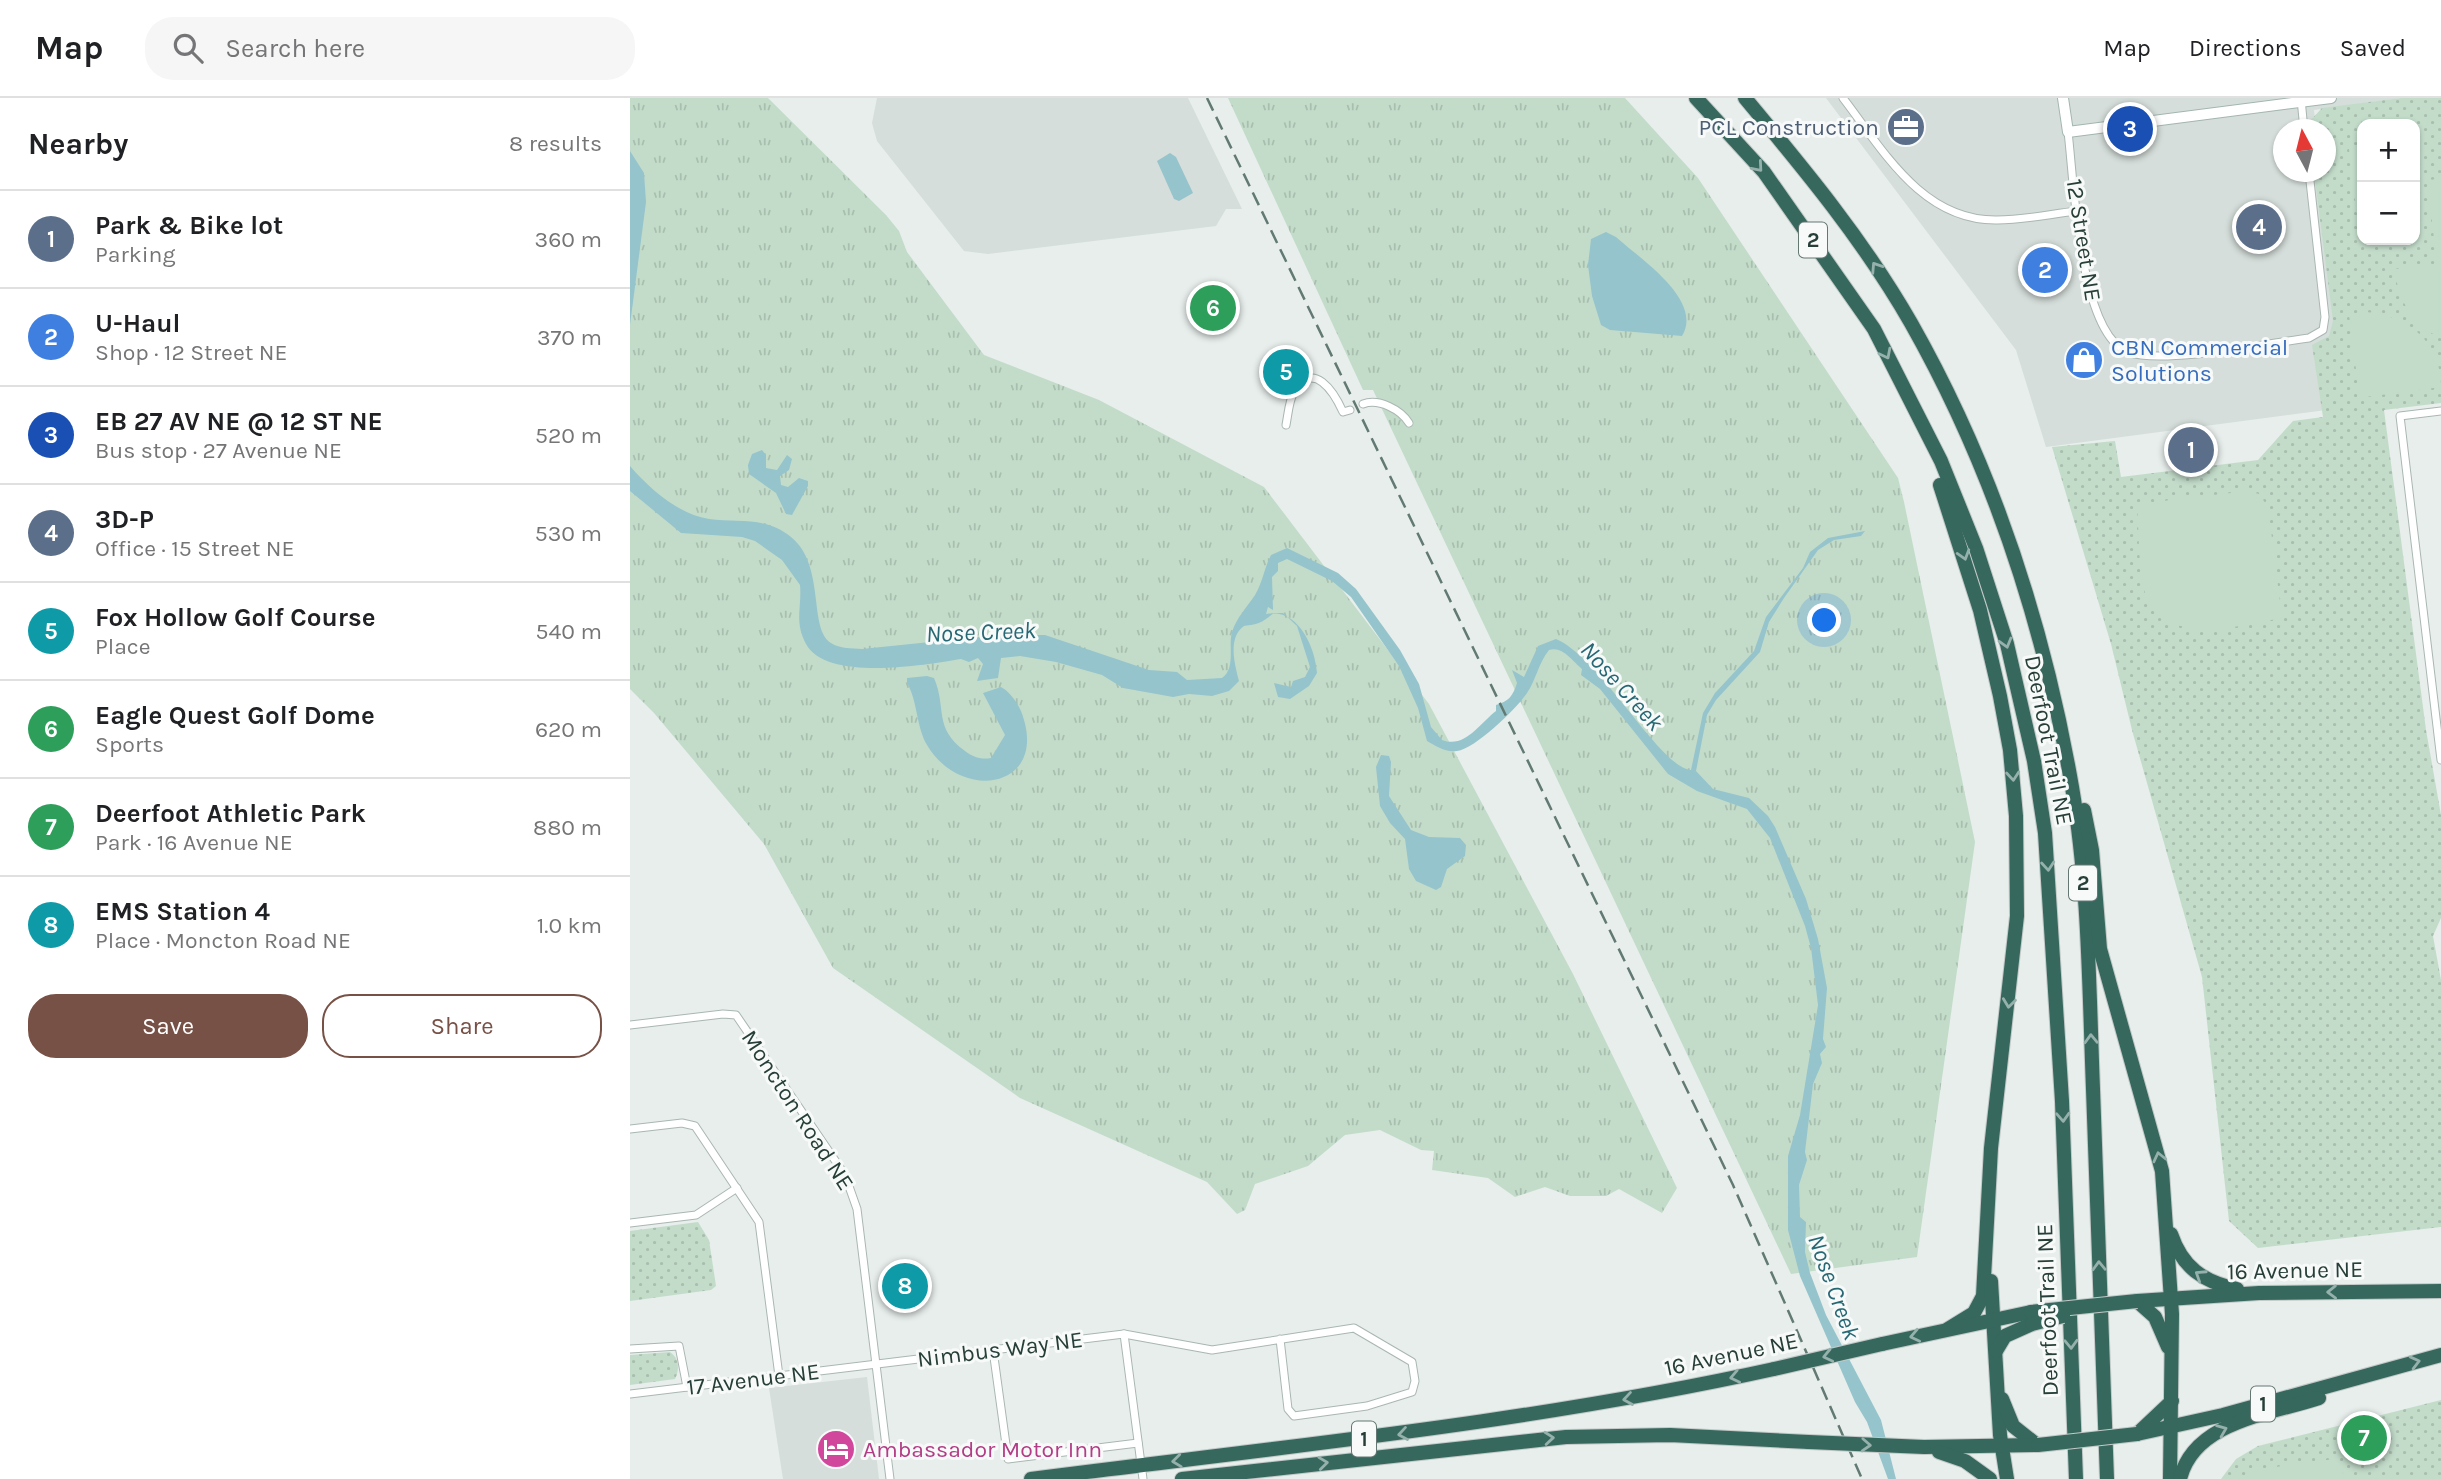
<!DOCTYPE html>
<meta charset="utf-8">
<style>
:root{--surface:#fff;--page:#f6f6f6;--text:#202124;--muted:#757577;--line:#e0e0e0;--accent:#785146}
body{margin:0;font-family:Karla,sans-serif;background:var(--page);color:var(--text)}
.controls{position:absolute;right:21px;top:21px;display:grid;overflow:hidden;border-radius:14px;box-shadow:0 2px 5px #0004}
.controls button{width:63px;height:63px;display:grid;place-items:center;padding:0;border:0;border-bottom:2px solid var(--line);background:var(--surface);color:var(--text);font:35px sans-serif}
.compass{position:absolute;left:1643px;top:21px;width:63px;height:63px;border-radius:50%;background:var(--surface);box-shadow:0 2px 5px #0004;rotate:353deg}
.you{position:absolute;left:1195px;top:523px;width:24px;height:24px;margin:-18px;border:5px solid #fff;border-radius:50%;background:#1a73e8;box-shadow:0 0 0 10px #1a73e833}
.badge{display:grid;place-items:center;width:46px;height:46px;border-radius:50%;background:var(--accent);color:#fff;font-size:23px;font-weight:700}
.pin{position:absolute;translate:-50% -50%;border:4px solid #fff;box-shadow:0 2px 7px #0006}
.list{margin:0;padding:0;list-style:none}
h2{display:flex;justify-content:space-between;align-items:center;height:91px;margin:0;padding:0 28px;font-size:30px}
h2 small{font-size:23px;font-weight:400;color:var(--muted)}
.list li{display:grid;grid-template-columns:46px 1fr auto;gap:21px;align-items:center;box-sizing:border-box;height:98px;padding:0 28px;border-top:2px solid var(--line)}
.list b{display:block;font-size:26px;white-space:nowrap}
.list p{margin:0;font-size:23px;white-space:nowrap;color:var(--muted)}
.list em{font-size:23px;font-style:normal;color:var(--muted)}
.actions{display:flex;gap:14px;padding:21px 28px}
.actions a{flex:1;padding:16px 0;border:2px solid var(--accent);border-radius:28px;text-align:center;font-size:24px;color:var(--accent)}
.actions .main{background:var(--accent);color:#fff}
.icon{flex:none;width:38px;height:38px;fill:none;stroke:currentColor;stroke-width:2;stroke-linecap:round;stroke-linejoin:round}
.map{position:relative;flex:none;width:1811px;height:1381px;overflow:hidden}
header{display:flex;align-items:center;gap:42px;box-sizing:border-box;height:98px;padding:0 35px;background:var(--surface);border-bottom:2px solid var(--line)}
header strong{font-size:33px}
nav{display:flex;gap:38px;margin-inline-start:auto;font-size:24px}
.search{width:490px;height:63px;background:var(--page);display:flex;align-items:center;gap:18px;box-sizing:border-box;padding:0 24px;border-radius:28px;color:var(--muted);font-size:26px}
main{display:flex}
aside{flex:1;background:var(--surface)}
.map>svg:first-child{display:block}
.built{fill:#d5deda}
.grass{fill:url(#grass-tufts)}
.park{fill:url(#park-dots);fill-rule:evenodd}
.pitch{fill:#c3dcca}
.water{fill:#96c4cc}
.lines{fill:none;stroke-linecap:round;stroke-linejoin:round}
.street-casing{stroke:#aab6b2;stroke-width:9}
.secondary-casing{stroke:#a3b5af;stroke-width:12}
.highway-casing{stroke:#c3c9c7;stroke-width:16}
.street{stroke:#fff;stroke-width:7}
.secondary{stroke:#fff;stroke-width:10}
.highway{stroke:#36685e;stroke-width:14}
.rail{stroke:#627a73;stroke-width:2.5;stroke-dasharray:14 7;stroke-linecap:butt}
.highway-bridge-casing{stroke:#c3c9c7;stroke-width:16;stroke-linecap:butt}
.highway-bridge{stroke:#36685e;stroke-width:14}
.oneway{stroke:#96b1ac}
.labels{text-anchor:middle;stroke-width:6;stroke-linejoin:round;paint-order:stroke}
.shield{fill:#f7faf9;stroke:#657772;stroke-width:2}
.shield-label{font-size:21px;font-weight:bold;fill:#273f38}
.service-label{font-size:23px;fill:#4e5e75;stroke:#f7faf9;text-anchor:end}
.street-label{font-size:23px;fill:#273f38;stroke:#f7faf9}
.shop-label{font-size:23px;fill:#366cbe;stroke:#f7faf9;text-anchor:start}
.hotel-label{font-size:23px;fill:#b23c85;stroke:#f7faf9;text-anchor:start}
.water-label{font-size:24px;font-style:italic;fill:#276875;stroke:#f7faf9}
</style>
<header>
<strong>Map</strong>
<div class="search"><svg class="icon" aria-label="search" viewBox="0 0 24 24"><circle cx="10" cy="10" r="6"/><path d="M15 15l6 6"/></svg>Search here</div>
<nav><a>Map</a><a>Directions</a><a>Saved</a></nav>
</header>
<main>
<aside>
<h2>Nearby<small>8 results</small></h2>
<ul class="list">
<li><span class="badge" style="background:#5c6f8a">1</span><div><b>Park &amp; Bike lot</b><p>Parking</p></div><em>360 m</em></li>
<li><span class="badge" style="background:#3f7fe0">2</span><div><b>U-Haul</b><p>Shop · 12 Street NE</p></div><em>370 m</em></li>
<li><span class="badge" style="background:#1a4fb4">3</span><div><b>EB 27 AV NE @ 12 ST NE</b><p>Bus stop · 27 Avenue NE</p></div><em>520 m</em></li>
<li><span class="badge" style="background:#5c6f8a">4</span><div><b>3D-P</b><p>Office · 15 Street NE</p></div><em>530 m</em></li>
<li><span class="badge" style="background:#0f9aa8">5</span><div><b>Fox Hollow Golf Course</b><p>Place</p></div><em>540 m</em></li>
<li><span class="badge" style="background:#2e9e5b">6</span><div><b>Eagle Quest Golf Dome</b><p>Sports</p></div><em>620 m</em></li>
<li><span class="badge" style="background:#2e9e5b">7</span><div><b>Deerfoot Athletic Park</b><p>Park · 16 Avenue NE</p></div><em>880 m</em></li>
<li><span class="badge" style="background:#0f9aa8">8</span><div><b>EMS Station 4</b><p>Place · Moncton Road NE</p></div><em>1.0 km</em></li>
</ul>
<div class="actions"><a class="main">Save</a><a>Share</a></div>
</aside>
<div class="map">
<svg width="1811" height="1381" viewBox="0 0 1811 1381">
<defs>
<pattern id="grass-tufts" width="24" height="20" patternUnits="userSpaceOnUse" patternTransform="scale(1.75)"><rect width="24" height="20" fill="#c3dcca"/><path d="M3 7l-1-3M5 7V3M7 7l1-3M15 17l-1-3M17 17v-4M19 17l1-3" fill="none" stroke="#a8beae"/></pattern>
<pattern id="park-dots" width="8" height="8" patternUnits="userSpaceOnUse" patternTransform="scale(1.75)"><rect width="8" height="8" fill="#c3dcca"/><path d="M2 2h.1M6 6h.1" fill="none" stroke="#a8beae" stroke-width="1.8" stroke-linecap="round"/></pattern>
</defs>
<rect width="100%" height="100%" fill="#e7eeeb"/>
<!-- built -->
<g class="built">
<path d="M 247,0 L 558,0 L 612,111 L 596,111 L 586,128 L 358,156 L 334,153 L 247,43 L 242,25 Z"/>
<path d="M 1196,0 L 1772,0 L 1684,12 L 1686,31 L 1654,32 L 1654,74 L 1691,74 L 1719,309 L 1416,349 L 1386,252 Z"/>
<path d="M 237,1279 L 249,1381 L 153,1381 L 139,1290 Z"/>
</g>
<!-- grass -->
<g class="grass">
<path d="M 0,0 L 138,0 L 256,117 L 269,133 L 277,154 L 354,257 L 469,302 L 634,389 L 799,606 L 943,876 L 1047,1090 L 1032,1115 L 989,1091 L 976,1098 L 940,1098 L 915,1089 L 885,1099 L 858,1080 L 802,1072 L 804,1053 L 791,1052 L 750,1032 L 715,1037 L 678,1068 L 625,1086 L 615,1112 L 607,1116 L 577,1084 L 390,1000 L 203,870 L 134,746 L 24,615 L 0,591 Z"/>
<path d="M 598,0 L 995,0 L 1068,80 L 1268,380 L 1274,404 L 1345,744 L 1287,1159 L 1161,1176 L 743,292 L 733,292 Z"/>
</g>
<!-- park -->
<g class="park">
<path d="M 1771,0 L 1811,0 L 1811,305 L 1754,312 L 1796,632 L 1811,717 L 1811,820 L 1803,838 L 1811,882 L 1811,1129 L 1628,1150 L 1599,1123 L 1572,879 L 1502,632 L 1481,546 L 1422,349 L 1485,343 L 1491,379 L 1628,362 L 1663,323 L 1693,319 L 1682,247 L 1699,238 L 1703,223 L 1684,74 L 1696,74 L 1696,32 L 1679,31 L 1678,25 L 1692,10 ZM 1732,26 L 1785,26 L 1785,142 L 1732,142 Z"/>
<path d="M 68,1124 L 79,1142 L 86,1188 L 81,1192 L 0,1203 L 0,1133 Z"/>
<path d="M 40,1254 C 49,1260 50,1271 45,1281 L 0,1287 L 0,1257 Z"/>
<path d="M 1811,1302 L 1811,1381 L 1591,1381 L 1606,1361 L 1628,1348 Z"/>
</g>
<!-- pitch -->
<g class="pitch">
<path d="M 1732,49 L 1732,142 L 1730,142 L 1719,51 Z"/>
<path d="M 1811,81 L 1811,161 L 1806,157 L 1797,82 Z"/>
<path d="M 1811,166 L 1811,240 C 1783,228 1767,201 1765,171 Z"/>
<path d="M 1735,214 C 1778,217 1811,244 1811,289 L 1735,299 L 1729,295 L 1719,216 Z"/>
<path d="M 1618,393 L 1629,396 L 1638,409 L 1652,520 C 1608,528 1526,552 1513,487 C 1508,461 1509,432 1507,406 Z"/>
<path d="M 1704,1361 L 1711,1365 L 1714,1381 L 1624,1381 L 1624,1372 Z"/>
</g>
<!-- water -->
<g class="water">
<path d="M 0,53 L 14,75 L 16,104 L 0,227 Z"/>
<path d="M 540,55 L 546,59 L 563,95 L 549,103 L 544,101 L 527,63 Z"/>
<path d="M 976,134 L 986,139 C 1009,160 1074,202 1052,238 L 980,232 L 971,227 L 962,198 L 958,167 L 961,141 Z"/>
<path d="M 132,352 L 136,357 L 136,370 L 147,372 L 157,357 L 162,361 L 159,372 L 150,378 L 151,387 L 158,389 L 169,380 L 178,383 L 178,388 L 162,417 L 156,416 L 146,395 L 119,376 L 118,367 L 122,356 Z"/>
<path d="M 0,368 C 20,391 48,416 79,421 C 108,425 136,418 161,439 C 196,467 178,531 201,545 C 210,551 222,550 232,551 L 368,537 L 415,537 L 519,572 L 547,574 L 557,582 L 592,580 C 606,570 598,548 602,534 C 607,519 617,509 625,497 C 633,484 634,470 641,457 L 657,450 L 708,475 L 726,491 L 770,552 L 789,586 L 801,629 L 812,642 C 835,651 850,625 866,613 L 866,607 C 879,603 883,598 887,585 L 882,572 L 894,579 L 908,548 L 926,541 C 971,560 1030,670 1061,672 L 1073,615 L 1085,595 L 1124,553 L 1136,519 L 1173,470 L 1180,454 L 1198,440 L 1235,433 L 1231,438 L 1204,442 L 1188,452 L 1154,500 L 1139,524 L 1130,554 L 1086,602 L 1077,617 L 1066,673 L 1083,691 L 1119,700 L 1138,718 L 1145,729 L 1176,801 L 1188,841 L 1197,890 L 1193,941 L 1196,949 L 1190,956 L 1192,965 L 1183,986 L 1175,1054 L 1177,1062 L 1169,1087 L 1170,1119 L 1176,1124 L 1175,1154 L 1180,1175 L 1196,1217 L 1251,1322 L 1266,1381 L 1258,1381 L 1237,1324 L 1225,1304 L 1170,1178 L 1158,1132 L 1158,1058 L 1170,1017 L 1188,907 L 1181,850 L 1175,828 L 1140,740 L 1117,711 L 1067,693 L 1038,676 L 970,591 L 951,577 L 952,571 C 942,563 933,548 919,552 C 908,566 906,582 897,595 C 886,611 846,650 827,653 C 816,655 806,648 797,643 L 788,610 L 769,568 L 721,499 L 702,483 L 657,461 L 648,465 L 648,473 L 642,479 L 643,512 L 638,509 L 636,516 C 666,509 685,546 687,575 L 679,588 L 660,601 L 648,599 L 644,585 L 661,589 L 663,583 L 675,579 L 680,569 L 667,528 L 653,515 L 644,515 C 631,525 630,526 614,528 C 597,540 605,567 609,583 L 599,593 L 582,598 L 559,596 L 543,599 L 493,590 L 472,577 L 426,564 L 390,558 L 371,560 L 368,580 L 347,583 L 353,566 L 348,560 L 339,564 L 331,561 C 295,567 196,584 176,546 C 164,523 172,510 170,487 L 152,462 L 125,443 L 112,439 L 51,435 L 0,393 Z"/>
<path d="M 297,578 L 304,580 C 317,610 303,630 335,653 C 343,659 351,662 361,660 L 375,637 L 353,595 L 371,589 C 379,593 387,604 391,613 C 421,690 332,706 297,647 C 286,628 288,604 277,585 L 277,580 Z"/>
<path d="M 751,657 L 759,658 L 761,664 L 759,698 L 781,732 L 799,739 L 830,740 L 836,747 L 835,758 L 817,771 L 811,789 L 806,792 L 786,783 L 779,771 L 775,741 L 760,725 L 750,708 L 746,669 Z"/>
</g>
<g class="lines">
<defs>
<g id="street">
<path d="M 1213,0 C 1253,52 1292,123 1367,122 C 1394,122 1421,116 1447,113"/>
<path d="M 1671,1 L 1674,32"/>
<path d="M 1438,34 C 1444,82 1449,236 1498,254 C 1532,267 1639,245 1679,240 L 1693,232 L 1695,219 L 1679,74"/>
<path d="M 733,306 C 749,300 771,312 779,325"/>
<path d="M 1811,313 L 1770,318 L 1811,662"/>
<path d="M 656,327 C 658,317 659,302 664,294 C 683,261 704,294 713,314 L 720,312"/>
<path d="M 0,927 L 93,916 L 106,917 L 215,1077 L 227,1111 L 260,1381"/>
<path d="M 0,1031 L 52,1025 L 65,1028 L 129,1124 L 149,1278"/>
<path d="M 0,1125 L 66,1117 L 107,1090"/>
<path d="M 494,1236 L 513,1381"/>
<path d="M 0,1251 L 49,1248 L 57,1289"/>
<path d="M 363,1252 L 378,1361 L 508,1345"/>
<path d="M 0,1296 L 494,1236 L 582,1252 L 724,1230 L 782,1264 L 785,1283 L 782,1294 L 737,1308 L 664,1318 L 658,1311 L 650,1241"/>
</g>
<path id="secondary" d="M 1433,0 L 1438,34 L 1701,0"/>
<g id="highway">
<path d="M 1066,0 L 1134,74 L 1244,231 L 1311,363 L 1346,450 L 1377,546 L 1404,663 L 1415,735 L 1432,1003 L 1446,1381"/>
<path d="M 1115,0 C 1175,72 1234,143 1281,225 C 1362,368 1414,528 1442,689 C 1459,789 1459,890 1463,991 C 1467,1121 1472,1251 1477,1381"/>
<path d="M 1310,387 L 1350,512 L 1370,598 L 1380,652 L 1386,718 L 1387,818 L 1361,1050 L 1353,1198 L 1344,1215 L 1318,1231"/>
<path d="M 1454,712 L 1462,752 L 1470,851 L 1532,1073 L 1542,1216 L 1540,1381"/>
<path d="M 1541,1136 C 1552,1169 1573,1184 1607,1191"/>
<path d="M 1361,1183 L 1370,1337 L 1377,1381"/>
<path d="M 1507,1203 L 1629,1195 L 1811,1193"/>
<path d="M 1507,1203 L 1525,1219 L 1538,1249"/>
<path d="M 1252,1246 L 1401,1214"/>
<path d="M 1366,1253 L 1375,1238 L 1402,1226"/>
<path d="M 1372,1301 L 1383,1328 L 1407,1347"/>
<path d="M 1507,1336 L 1593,1317 L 1811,1257"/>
<path d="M 1507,1336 L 1542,1303"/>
<path d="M 1294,1349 L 1408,1347"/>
<path d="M 1309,1354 L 1335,1363 L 1360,1381"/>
<path d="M 401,1381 C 650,1349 899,1325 1144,1271"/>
<path d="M 552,1381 L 936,1339 L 1040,1337 L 1179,1344"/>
<path d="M 1550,1381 C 1564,1323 1641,1316 1689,1300"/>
</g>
</defs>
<!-- street casing -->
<use href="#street" class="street-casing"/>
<!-- secondary casing -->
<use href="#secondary" class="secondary-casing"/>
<!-- highway casing -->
<use href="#highway" class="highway-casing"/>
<!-- street -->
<use href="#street" class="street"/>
<!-- secondary -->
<use href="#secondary" class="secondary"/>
<!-- highway -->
<use href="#highway" class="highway"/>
<!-- rail -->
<path class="rail" d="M 577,0 L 1103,1087 L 1232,1381"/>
<defs>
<g id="highway-bridge">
<path d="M 1401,1214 L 1507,1203"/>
<path d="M 1402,1226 L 1433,1218"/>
<path d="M 1144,1271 L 1252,1246"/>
<path d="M 1179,1344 L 1294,1349"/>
<path d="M 1408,1347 L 1507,1336"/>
</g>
</defs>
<!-- highway-bridge casing -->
<use href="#highway-bridge" class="highway-bridge-casing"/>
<!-- highway-bridge -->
<use href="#highway-bridge" class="highway-bridge"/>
</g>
<!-- one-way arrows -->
<defs><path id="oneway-chevron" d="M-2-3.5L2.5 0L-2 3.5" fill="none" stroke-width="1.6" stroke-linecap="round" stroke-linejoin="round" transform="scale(1.75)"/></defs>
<g class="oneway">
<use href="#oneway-chevron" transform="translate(1128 69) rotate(49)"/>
<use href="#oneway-chevron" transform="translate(1246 169) rotate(-123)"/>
<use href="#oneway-chevron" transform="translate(1256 256) rotate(63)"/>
<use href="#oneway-chevron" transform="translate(1334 457) rotate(73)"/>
<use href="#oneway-chevron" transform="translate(1376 545) rotate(74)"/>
<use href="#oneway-chevron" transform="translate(1383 678) rotate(85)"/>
<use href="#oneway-chevron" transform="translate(1418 768) rotate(85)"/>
<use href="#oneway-chevron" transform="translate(1379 905) rotate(97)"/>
<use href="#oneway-chevron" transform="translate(1461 941) rotate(-92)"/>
<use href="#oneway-chevron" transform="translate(1433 1019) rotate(87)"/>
<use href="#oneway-chevron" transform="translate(1529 1059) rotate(-103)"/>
<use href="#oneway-chevron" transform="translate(1469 1168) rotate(-92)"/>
<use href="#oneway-chevron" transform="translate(1570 1177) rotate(-147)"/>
<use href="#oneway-chevron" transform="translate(1702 1194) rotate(179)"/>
<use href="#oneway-chevron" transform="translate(1285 1238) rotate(168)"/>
<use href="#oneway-chevron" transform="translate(1441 1246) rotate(88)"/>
<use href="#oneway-chevron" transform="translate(1198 1258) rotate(167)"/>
<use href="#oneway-chevron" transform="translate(1785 1264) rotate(-14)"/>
<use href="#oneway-chevron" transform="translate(1105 1279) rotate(168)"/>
<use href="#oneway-chevron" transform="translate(998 1301) rotate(171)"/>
<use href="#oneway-chevron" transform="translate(1592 1332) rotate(-22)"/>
<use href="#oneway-chevron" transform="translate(773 1336) rotate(171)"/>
<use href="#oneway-chevron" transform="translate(919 1340) rotate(-5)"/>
<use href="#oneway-chevron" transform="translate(1236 1347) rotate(3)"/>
<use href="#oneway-chevron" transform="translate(547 1363) rotate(173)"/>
<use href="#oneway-chevron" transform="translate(693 1365) rotate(-7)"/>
</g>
<!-- icons -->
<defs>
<symbol id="office-disc" viewBox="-11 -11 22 22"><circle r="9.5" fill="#5c6f8a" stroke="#f7faf9"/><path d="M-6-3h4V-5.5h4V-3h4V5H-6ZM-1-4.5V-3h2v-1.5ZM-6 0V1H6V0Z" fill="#fff"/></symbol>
<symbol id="shop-disc" viewBox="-11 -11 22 22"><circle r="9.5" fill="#3f7fe0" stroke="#f7faf9"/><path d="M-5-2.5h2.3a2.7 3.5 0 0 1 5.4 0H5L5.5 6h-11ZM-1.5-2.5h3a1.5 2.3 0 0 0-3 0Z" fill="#fff"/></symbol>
<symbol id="hotel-disc" viewBox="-11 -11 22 22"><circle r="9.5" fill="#d1479c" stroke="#f7faf9"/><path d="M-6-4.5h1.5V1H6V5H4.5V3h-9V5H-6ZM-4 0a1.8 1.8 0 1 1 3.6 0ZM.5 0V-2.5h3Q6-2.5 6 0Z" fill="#fff"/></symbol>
</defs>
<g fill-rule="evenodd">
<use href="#office-disc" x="1254" y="7" width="44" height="44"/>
<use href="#shop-disc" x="1432" y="240" width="44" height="44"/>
<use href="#hotel-disc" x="184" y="1329" width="44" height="44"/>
</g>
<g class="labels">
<!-- shield labels -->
<g class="shield">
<rect x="1169" y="124.5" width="28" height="35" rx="5"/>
<rect x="1439" y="767.5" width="28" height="35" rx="5"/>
<rect x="1621" y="1288.5" width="24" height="35" rx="5"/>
<rect x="722" y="1323.5" width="24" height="35" rx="5"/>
</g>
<g class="shield-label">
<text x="1183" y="149">2</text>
<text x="1453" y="792">2</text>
<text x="1633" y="1313">1</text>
<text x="734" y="1348">1</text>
</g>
<!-- service labels -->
<g class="service-label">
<text x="1249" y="37">PCL Construction</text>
</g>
<!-- street labels -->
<g class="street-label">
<text transform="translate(1454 142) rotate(81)" y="8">12 Street NE</text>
<text transform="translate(1419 642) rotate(79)" y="8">Deerfoot Trail NE</text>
<text transform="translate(168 1012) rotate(57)" y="8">Moncton Road NE</text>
<text transform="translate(1665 1172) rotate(-1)" y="8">16 Avenue NE</text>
<text transform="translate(1417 1212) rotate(-92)" y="8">Deerfoot Trail NE</text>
<text transform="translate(370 1251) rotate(-7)" y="8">Nimbus Way NE</text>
<text transform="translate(1101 1256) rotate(-12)" y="8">16 Avenue NE</text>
<text transform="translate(123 1281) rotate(-7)" y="8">17 Avenue NE</text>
</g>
<!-- shop labels -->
<g class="shop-label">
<text x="1481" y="257">CBN Commercial<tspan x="1481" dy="26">Solutions</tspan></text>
</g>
<!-- hotel labels -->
<g class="hotel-label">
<text x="233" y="1359">Ambassador Motor Inn</text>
</g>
<!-- water labels -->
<g class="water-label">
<text transform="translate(351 534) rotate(-2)" y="8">Nose Creek</text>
<text transform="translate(992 588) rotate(48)" y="8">Nose Creek</text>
<text transform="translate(1204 1189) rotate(70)" y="8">Nose Creek</text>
</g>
</g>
</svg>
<div class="controls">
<button>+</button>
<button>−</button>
</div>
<svg class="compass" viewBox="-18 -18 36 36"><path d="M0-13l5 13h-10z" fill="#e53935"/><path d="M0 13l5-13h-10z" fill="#757577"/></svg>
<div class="you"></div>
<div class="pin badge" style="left:1561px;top:352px;background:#5c6f8a">1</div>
<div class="pin badge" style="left:1415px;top:172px;background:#3f7fe0">2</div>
<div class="pin badge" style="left:1500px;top:31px;background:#1a4fb4">3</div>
<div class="pin badge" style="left:1629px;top:129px;background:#5c6f8a">4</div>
<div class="pin badge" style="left:656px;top:274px;background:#0f9aa8">5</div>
<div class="pin badge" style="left:583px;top:210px;background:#2e9e5b">6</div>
<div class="pin badge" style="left:1734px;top:1340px;background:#2e9e5b">7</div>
<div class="pin badge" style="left:275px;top:1188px;background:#0f9aa8">8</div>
</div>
</main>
